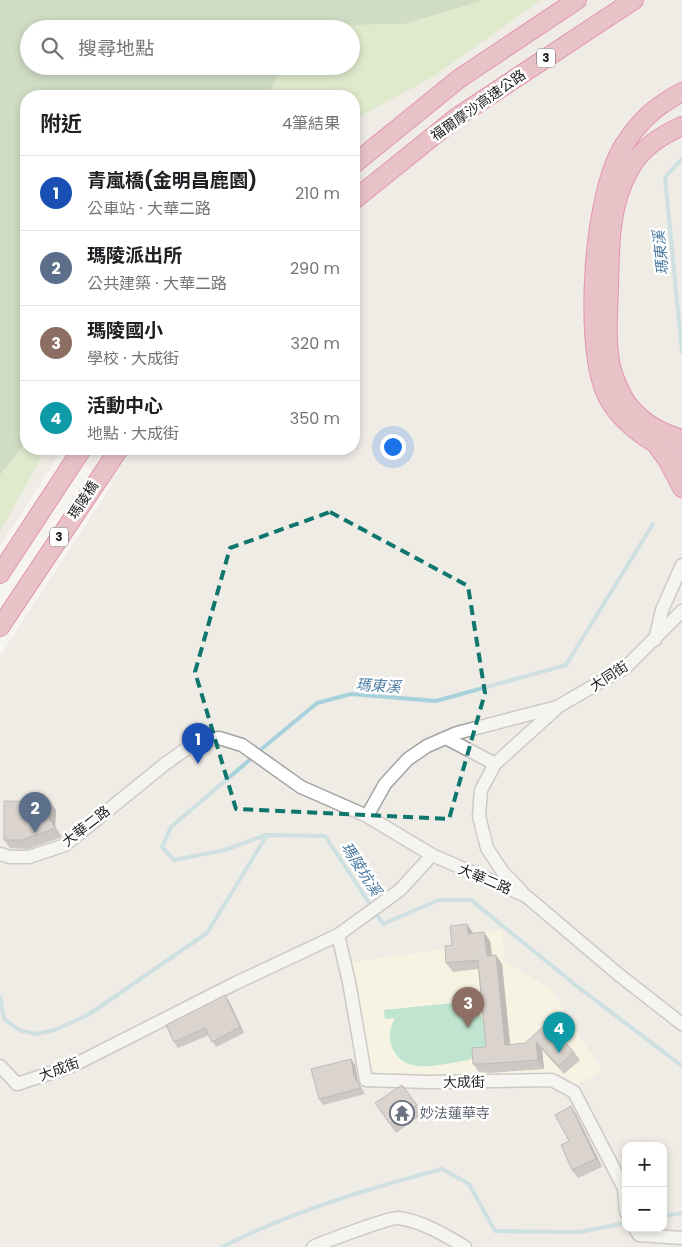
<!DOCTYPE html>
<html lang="zh-TW">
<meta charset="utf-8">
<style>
:root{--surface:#fff;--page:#f6f6f6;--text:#202124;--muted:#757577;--line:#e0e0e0;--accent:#2563eb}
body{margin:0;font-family:Poppins,"Noto Sans TC",sans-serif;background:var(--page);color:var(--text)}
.controls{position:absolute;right:15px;bottom:15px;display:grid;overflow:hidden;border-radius:10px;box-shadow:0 2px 8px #0003}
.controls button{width:45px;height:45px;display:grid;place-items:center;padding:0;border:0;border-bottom:1px solid var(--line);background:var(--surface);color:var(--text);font:25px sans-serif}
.you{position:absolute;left:392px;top:446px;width:18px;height:18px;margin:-12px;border:4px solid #fff;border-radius:50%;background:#1a73e8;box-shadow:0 0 0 8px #1a73e833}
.badge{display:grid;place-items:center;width:32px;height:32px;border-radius:50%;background:var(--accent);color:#fff;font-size:16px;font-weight:700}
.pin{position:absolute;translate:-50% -41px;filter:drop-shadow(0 1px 2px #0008)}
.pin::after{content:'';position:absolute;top:26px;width:18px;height:15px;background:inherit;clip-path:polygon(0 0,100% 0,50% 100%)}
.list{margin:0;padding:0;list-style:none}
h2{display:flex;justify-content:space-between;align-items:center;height:65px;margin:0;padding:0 20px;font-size:21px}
h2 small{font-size:16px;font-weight:400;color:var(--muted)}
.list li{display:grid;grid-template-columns:32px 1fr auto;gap:15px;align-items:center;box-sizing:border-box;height:75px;padding:0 20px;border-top:1px solid var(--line)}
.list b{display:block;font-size:19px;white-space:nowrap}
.list p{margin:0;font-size:16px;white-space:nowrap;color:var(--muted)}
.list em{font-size:16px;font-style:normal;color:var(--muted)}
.icon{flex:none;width:28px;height:28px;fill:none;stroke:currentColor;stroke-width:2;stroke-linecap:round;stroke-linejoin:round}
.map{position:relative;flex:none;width:682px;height:1247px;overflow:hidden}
.search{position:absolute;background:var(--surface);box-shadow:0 2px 8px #0003;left:20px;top:20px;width:340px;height:55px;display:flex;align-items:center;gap:12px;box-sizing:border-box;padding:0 18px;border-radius:28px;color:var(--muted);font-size:19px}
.panel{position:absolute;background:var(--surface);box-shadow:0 2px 8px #0003;left:20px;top:90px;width:340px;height:365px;border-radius:20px}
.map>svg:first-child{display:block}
.education{fill:#fefce0}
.grass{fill:#cde7ad}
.forest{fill:#accd9b}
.pitch{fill:#86dbb6}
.pier{fill:#fff}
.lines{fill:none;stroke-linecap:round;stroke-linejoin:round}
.stream{stroke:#a7d2db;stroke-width:4}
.minor-casing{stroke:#a3a3a3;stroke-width:15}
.highway-casing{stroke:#d42b6e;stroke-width:20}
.minor{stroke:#fff;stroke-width:12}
.highway{stroke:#e390a4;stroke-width:18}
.wall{fill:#a59d99}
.shaded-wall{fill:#86807d}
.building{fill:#c0b7b2;stroke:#86807d}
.marked{fill:none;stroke:#0f766e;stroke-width:4;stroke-dasharray:10 6;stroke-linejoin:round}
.labels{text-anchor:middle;stroke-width:5;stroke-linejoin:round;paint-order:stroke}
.shield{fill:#fff;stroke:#626262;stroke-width:1}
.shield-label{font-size:12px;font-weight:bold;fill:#1f1f1f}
.street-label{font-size:14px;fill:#1f1f1f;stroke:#fff}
.worship-label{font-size:14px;fill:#5b616d;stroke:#fff;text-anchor:start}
.water-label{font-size:15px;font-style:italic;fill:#4b7ba3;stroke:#fff}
</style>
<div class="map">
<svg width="682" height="1247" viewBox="0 0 682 1247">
<rect width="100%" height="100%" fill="#efebe5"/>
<!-- education -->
<path class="education" d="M 502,930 L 505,962 L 551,989 L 602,1071 L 578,1085 L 560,1074 L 483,1080 L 482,1075 L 377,1078 L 367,1067 L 352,962 L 452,948 L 451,934 Z"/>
<!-- grass -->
<g class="grass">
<path d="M 485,0 L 541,0 L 434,76 L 354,120 L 354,96 L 268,96 L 282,66 L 351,66 L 351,29 L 340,29 L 347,25 L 404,24 Z"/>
<path d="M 26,442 L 26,449 L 46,449 L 0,532 L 0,475 Z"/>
</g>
<!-- forest -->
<path class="forest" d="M 0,0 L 485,0 L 404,24 L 347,25 L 340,29 L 29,29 L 29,66 L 282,66 L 268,96 L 26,96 L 26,442 L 0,475 Z"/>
<!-- pitch -->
<path class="pitch" d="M 482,1000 L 483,1006 L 474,1008 L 484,1020 L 486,1043 L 483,1049 L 469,1060 C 443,1063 405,1078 392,1047 C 388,1036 390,1028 395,1018 L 385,1019 L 384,1010 Z"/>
<!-- pier -->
<path class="pier" d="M 62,450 L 113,483 L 0,656 L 0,546 Z"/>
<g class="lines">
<!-- stream -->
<g class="stream">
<path d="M 682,159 L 665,177 L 682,352"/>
<path d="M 258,752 L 317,703 L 351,694 L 436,701 L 566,665 L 653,524"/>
<path d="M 253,757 L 171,827 L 162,847 L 174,860 L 225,850 L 266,835"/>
<path d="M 0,997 L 4,1019 L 19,1030 L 36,1034 L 55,1030 L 88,1015 L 207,933 L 267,835 L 325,836 L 383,924 L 439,900 L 471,900 L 578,987 L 682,1066"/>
<path d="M 663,1216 L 682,1213"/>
<path d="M 222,1247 C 291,1212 367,1189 442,1169 L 469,1184 L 495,1231 L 579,1232 L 621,1224"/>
</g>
<defs>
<g id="minor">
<path d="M 655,640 L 662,610 L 682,565"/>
<path d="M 446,738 L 495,764"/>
<path d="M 367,816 L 385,784 L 408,759 L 427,746 L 457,733 L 557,707"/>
<path d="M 0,854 L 10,857 L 29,857 L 65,845 L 165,764 L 196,742 L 219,738 L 242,745 L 301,787 L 367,816 L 432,855 L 526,896 L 618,974 L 682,1024"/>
<path d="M 522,892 L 502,871 L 487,848 L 479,816 L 481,790 L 495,764 L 559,706 L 626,667 L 682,611"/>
<path d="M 338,935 L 400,890 L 432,855"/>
<path d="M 0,1066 L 17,1084 L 72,1066 L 236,983 L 338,935 L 349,982 L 366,1080 L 428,1082 L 552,1080 L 574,1092 L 624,1188 L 626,1212"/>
<path d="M 635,1228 L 639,1235 L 682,1238"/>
<path d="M 313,1247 C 324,1242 390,1217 398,1218 C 422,1221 445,1235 465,1247"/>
</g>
<g id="highway">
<path d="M 682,92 C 656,106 641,119 624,145 C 593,193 584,336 604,389 C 617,423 652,443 682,458"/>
<path d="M 682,126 C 661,136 641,148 630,169 C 609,205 610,247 609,287 C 608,313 606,342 611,367 C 614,378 620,392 626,402 C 640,421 660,433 682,439"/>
<path d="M 354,164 L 460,78 L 577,0"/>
<path d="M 354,200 L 457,117 L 634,0"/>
<path d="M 658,447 L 668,461 L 682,488"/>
<path d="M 0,574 L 82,449"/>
<path d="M 0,627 L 119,449"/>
</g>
</defs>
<!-- minor casing -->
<use href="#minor" class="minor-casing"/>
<!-- highway casing -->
<use href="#highway" class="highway-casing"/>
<!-- minor -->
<use href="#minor" class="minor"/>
<!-- highway -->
<use href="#highway" class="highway"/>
</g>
<!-- wall -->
<g class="wall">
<path d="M 50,802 L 56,810 L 55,826 L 62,837 L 28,849 L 10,848 L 4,840 Z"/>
<path d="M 473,933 L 490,941 L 492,955 L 502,964 L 510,1045 L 525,1043 L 547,1023 L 574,1052 L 580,1060 L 564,1074 L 542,1050 L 544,1069 L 489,1073 L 479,1072 L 473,1064 L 486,1047 L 478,969 L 453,972 L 446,963 Z"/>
<path d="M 229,1001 L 244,1033 L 216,1047 L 209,1035 L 178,1048 L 174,1042 Z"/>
<path d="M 351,1059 L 355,1065 L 358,1082 L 365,1094 L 323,1105 L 319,1099 Z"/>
<path d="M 402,1085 L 423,1114 L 396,1133 L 375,1103 Z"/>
<path d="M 576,1114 L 602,1167 L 578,1178 L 572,1170 L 569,1141 Z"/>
</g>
<!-- shaded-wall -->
<g class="shaded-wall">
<path d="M 50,802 L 56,810 L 55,827 L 49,819 Z"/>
<path d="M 467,924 L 473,933 L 468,934 Z"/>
<path d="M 484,932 L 490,941 L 493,965 L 487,956 Z"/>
<path d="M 496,955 L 502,964 L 511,1054 L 505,1045 Z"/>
<path d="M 225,995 L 229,1001 L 244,1033 L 240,1027 Z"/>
<path d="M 536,1041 L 542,1050 L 544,1069 L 538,1060 Z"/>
<path d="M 351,1059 L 355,1065 L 358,1082 L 365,1094 L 354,1076 Z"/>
<path d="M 571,1106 L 576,1114 L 602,1167 L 596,1159 Z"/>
</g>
<!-- building -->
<g class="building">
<path d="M 4,801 L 50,802 L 49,819 L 56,828 L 22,840 L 4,840 Z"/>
<path d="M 467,924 L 468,934 L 484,932 L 487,956 L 496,955 L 505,1045 L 525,1043 L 547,1023 L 574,1052 L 558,1066 L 536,1041 L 538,1060 L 483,1064 L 473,1064 L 472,1048 L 486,1047 L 478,960 L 446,963 L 445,946 L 452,945 L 450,926 Z"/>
<path d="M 225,995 L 240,1027 L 212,1042 L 205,1028 L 174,1042 L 166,1025 Z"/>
<path d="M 351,1059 L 354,1076 L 361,1088 L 319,1099 L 311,1069 Z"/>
<path d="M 402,1085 L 417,1105 L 390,1124 L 375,1103 Z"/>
<path d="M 571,1106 L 596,1159 L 572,1170 L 561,1145 L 569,1141 L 555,1115 Z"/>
</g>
<!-- marked area -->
<path d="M0 0H682V1247H0ZM 330,512 L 468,586 L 485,693 L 449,819 L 236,809 L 195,672 L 230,548 Z" fill="#efebe5" fill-opacity=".55" fill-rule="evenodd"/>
<path class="marked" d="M 330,512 L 468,586 L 485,693 L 449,819 L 236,809 L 195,672 L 230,548 Z"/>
<!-- icons -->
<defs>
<symbol id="temple-ring" viewBox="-11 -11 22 22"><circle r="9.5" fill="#fff" stroke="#6b7280" stroke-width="1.5"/><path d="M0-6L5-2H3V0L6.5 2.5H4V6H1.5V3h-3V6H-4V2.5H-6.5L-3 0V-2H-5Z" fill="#6b7280"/></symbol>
</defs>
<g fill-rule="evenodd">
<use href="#temple-ring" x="388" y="1099" width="28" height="28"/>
</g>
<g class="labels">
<!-- shield labels -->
<g class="shield">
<rect x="537" y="48.5" width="18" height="19" rx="4"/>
<rect x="50" y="527.5" width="18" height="19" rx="4"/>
</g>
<g class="shield-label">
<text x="546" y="62">3</text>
<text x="59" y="541">3</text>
</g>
<!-- street labels -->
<g class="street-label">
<text transform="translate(478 105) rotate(-35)" y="5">福爾摩沙高速公路</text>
<text transform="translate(83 500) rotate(-57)" y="5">瑪陵橋</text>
<text transform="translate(609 676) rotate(-33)" y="5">大同街</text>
<text transform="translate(86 826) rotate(-38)" y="5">大華二路</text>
<text transform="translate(485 879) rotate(23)" y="5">大華二路</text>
<text transform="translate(59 1069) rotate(-20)" y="5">大成街</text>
<text transform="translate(464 1082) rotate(-1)" y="5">大成街</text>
</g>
<!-- worship labels -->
<g class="worship-label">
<text x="420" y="1118">妙法蓮華寺</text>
</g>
<!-- water labels -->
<g class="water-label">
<text transform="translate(661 253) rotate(-96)" y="5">瑪東溪</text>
<text transform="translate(378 686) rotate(3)" y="5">瑪東溪</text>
<text transform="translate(361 869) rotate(57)" y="5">瑪陵坑溪</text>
</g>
</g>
</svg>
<div class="controls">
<button>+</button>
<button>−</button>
</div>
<div class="you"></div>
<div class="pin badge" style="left:198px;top:764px;background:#1a4fb4">1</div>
<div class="pin badge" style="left:35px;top:833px;background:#5c6f8a">2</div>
<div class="pin badge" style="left:468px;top:1028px;background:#8d6e63">3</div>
<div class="pin badge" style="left:559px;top:1053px;background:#0f9aa8">4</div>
<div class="search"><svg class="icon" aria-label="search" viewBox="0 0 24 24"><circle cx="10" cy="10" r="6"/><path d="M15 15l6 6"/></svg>搜尋地點</div>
<section class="panel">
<h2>附近<small>4筆結果</small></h2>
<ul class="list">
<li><span class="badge" style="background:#1a4fb4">1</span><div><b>青嵐橋(金明昌鹿園)</b><p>公車站 · 大華二路</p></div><em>210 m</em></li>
<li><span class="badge" style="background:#5c6f8a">2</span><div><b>瑪陵派出所</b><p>公共建築 · 大華二路</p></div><em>290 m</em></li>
<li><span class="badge" style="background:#8d6e63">3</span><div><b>瑪陵國小</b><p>學校 · 大成街</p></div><em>320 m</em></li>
<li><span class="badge" style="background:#0f9aa8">4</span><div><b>活動中心</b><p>地點 · 大成街</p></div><em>350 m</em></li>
</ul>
</section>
</div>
